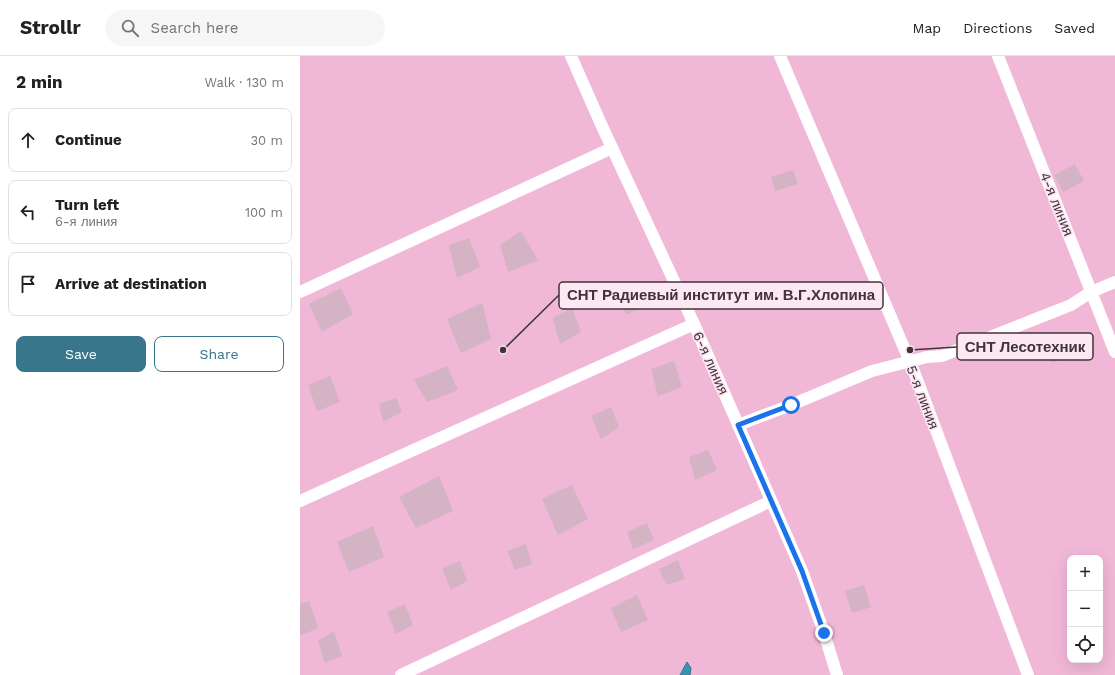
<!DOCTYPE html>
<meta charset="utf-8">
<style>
:root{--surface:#fff;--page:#f6f6f6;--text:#202124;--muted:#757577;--line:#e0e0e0;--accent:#37768b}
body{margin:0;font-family:"Work Sans",sans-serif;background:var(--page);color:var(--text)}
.controls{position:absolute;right:12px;bottom:12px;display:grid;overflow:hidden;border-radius:8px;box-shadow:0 4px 16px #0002}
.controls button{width:36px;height:36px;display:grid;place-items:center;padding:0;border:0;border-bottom:1px solid var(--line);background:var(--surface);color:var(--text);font:20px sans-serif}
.stop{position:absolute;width:12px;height:12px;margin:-9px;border:3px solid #1a73e8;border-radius:50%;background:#fff}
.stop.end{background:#1a73e8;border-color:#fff;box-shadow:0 1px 4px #0008}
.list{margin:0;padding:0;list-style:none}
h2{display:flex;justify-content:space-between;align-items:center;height:52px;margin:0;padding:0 16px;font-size:17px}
h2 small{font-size:13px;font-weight:400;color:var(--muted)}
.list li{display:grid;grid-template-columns:26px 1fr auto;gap:12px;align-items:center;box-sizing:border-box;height:64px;margin:0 8px 8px;padding:0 8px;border:1px solid var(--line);border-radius:8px}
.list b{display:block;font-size:15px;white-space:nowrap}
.list p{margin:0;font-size:13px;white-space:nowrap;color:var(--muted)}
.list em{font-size:13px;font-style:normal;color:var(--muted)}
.actions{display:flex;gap:8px;padding:12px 16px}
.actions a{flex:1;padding:9px 0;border:1px solid var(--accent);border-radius:8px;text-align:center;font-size:14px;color:var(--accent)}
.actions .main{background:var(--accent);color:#fff}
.icon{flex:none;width:22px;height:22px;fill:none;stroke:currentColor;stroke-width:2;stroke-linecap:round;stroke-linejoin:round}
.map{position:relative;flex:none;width:815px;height:619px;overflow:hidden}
header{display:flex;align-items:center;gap:24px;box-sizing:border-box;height:56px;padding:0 20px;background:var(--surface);border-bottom:1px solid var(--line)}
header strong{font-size:19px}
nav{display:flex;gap:22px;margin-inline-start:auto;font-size:14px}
.search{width:280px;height:36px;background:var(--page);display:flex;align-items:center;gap:10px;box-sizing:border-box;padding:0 14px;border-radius:22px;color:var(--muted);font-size:15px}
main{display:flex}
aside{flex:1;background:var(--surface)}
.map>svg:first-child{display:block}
.green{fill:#f1b7d7;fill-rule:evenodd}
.water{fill:#3793b1;stroke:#3a768d}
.building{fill:#d3b3c4}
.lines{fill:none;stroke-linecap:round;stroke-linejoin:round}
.street{stroke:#fff;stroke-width:12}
.route{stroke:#1a73e8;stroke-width:5}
.labels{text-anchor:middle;stroke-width:3.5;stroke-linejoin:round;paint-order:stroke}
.street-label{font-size:14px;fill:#40333a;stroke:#fce7f2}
.leader{fill:none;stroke:#40333a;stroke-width:1.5}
.callout-dot{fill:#40333a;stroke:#fce7f2;stroke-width:1.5}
.callout{fill:#fce7f2;stroke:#40333a;stroke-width:1.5}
.callout-label{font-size:15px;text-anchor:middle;font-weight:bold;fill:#40333a}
</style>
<header>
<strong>Strollr</strong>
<div class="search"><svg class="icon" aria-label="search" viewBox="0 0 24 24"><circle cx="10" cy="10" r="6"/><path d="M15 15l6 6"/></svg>Search here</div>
<nav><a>Map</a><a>Directions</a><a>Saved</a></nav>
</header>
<main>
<aside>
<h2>2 min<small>Walk · 130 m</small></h2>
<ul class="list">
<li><svg class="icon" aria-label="ahead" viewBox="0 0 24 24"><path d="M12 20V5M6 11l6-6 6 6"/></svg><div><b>Continue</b></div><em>30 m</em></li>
<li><svg class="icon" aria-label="left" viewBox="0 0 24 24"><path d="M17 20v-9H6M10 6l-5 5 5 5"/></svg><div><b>Turn left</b><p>6-я линия</p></div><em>100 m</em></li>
<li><svg class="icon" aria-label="arrive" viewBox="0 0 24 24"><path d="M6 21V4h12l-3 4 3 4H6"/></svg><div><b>Arrive at destination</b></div></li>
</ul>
<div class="actions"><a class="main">Save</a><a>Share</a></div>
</aside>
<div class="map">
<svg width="815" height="619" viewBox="0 0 815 619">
<rect width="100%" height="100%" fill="#f7d6e7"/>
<!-- green -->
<path class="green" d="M 0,0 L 815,0 L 815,619 L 390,619 L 391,612 L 387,606 L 380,619 L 0,619 ZM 770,502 L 800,502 L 800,604 L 770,604 Z"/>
<!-- water -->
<path class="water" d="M 387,606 L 391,612 L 390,619 L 380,619 Z"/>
<!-- building -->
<g class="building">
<path d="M 775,108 L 784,125 L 763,136 L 754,119 Z"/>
<path d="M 493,114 L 498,128 L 475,135 L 471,121 Z"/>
<path d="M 221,175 L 238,204 L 208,216 L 200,189 Z"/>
<path d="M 169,182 L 180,211 L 157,222 L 149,189 Z"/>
<path d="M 340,225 L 350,247 L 326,259 L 318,237 Z"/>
<path d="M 41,232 L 53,258 L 22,276 L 9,248 Z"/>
<path d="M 182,247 L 191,283 L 161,297 L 147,263 Z"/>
<path d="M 272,252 L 281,276 L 260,288 L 253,262 Z"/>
<path d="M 766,277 L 774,298 L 752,307 L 744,286 Z"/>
<path d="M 374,305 L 382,331 L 358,340 L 351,313 Z"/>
<path d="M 147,310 L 158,334 L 127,346 L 114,324 Z"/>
<path d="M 30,320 L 40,346 L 17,355 L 8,329 Z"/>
<path d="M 96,342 L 102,356 L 83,366 L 79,348 Z"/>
<path d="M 311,351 L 319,371 L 301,383 L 291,360 Z"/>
<path d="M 408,394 L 417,414 L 395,424 L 389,401 Z"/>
<path d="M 139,420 L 153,455 L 116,472 L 99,441 Z"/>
<path d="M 272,429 L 288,463 L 258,479 L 242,443 Z"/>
<path d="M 347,467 L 354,484 L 333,493 L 327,476 Z"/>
<path d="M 73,470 L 84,501 L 49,516 L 37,486 Z"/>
<path d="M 226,488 L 232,508 L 215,514 L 207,495 Z"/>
<path d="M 378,504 L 385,523 L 367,529 L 359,513 Z"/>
<path d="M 160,505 L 167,525 L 151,534 L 142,513 Z"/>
<path d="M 564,529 L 571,551 L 552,557 L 545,535 Z"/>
<path d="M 337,539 L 348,564 L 321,576 L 311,552 Z"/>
<path d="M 9,545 L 18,572 L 0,580 L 0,548 Z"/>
<path d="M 105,548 L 113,569 L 96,578 L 87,556 Z"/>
<path d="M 34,575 L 42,600 L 25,607 L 18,585 Z"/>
</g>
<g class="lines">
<!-- street -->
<g class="street">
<path d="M 271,0 L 301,68 L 394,268 L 502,515 L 524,577 L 537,619"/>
<path d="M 480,0 L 613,313 L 728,619"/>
<path d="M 698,0 L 815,296"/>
<path d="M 0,236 L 312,92"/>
<path d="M 438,369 L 491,349 L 572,315 L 627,301 L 642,300 L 771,249 L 791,236 L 815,226"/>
<path d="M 0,445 L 394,268"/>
<path d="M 101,619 L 471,445"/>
</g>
</g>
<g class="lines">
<!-- route -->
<path class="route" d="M 491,349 L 438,369 L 502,515 L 524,577"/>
</g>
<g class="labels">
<!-- street labels -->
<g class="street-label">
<text transform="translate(757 148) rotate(68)" y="5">4-я линия</text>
<text transform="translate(411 307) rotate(66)" y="5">6-я линия</text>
<text transform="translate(623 341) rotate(69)" y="5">5-я линия</text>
</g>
</g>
<!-- callouts -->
<path class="leader" d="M203 294L259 239M610 294L657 291"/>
<g class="callout-dot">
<circle cx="203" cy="294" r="4"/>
<circle cx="610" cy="294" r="4"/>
</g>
<g class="callout">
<rect x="259" y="226" width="324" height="27" rx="4"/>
<rect x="657" y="277" width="136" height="27" rx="4"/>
</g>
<g class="callout-label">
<text x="421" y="244">СНТ Радиевый институт им. В.Г.Хлопина</text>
<text x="725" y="296">СНТ Лесотехник</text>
</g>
</svg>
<div class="controls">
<button>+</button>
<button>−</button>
<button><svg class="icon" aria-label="locate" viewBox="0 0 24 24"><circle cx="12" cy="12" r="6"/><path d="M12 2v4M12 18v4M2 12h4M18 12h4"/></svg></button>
</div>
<div class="stop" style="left:491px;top:349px"></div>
<div class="stop end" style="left:524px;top:577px"></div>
</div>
</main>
